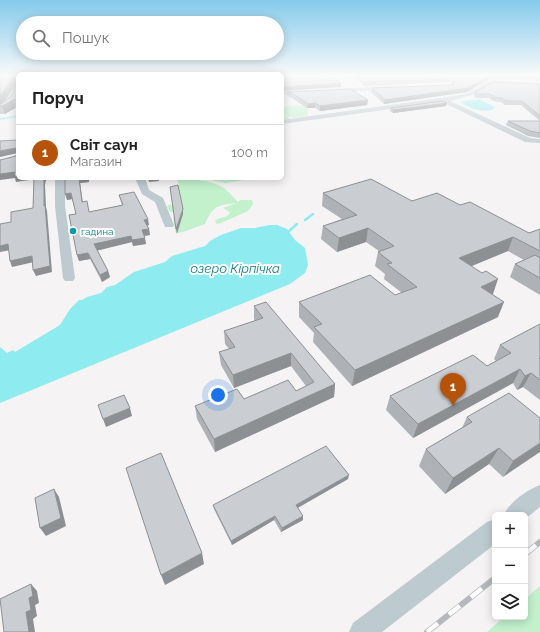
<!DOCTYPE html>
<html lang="uk">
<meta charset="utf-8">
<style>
:root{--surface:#fff;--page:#f6f6f6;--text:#222;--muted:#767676;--line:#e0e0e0;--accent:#b45309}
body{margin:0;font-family:Raleway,sans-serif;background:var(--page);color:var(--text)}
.controls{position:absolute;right:12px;bottom:12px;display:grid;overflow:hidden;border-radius:6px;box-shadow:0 2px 10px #0003}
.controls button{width:36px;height:36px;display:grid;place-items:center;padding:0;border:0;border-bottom:1px solid var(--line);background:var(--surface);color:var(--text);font:20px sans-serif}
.you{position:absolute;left:218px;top:395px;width:14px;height:14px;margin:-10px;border:3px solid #fff;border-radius:50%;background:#1a73e8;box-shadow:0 0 0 6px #1a73e833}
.badge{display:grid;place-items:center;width:26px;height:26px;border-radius:50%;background:var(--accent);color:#fff;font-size:13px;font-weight:700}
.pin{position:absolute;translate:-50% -33px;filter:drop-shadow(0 1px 2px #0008)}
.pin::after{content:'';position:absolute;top:21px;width:14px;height:12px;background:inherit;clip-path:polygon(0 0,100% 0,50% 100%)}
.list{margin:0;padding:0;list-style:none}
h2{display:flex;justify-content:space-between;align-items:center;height:52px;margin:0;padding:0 16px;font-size:17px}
h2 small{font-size:13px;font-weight:400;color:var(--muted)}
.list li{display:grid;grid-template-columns:26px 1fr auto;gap:12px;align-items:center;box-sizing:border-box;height:56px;padding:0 16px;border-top:1px solid var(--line)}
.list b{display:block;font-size:15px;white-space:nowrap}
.list p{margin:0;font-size:13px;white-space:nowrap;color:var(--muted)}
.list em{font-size:13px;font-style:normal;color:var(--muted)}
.icon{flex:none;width:22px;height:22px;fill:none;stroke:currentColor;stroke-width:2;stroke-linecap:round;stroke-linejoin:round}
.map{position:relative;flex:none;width:540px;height:632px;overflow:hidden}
.search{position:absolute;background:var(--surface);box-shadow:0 2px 10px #0003;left:16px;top:16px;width:268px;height:44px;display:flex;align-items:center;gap:10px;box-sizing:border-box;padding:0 14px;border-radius:22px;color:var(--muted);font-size:15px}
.panel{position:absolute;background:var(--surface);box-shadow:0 2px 10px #0003;left:16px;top:72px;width:268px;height:108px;border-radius:6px}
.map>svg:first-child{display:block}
.green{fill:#c2f1cc}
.water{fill:#8eebef}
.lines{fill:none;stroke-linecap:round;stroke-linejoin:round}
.stream-far1{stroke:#8eebef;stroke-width:1.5}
.stream{stroke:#8eebef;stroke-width:2.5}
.minor{fill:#bdcacf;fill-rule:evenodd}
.rail-casing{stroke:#b5b9bd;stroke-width:6}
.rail{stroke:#fff;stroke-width:4.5;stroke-dasharray:14;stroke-linecap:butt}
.wall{fill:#aeb1b5;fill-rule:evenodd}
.shaded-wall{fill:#8d9093}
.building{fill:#caced2;stroke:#8d9093}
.culture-dot{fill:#0f9aa8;stroke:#fff;stroke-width:1.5}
.labels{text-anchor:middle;stroke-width:4;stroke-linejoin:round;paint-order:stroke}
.far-culture-label{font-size:10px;fill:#0d838f;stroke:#fff;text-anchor:start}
.water-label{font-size:13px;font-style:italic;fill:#0b7e83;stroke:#fff}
</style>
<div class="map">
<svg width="540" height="632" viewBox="0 0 540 632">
<rect width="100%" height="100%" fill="#f5f3f3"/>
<!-- green -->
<g class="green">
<path d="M 303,105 L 309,110 L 307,111 L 308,114 L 306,116 L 294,118 L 291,116 L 288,117 L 289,119 L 282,120 L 282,107 Z"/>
<path d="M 177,178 C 190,178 213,181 224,188 C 229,192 233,197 238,202 L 241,200 L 252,200 L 253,204 L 248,211 L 221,223 L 217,224 L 215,221 C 219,216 228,219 230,212 L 223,208 L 237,203 C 217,205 213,206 205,224 L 183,232 L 176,233 L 173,219 L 175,212 L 170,212 L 167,207 L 168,205 L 181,204 L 176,186 L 179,185 Z"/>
<path d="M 202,178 L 244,178 L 245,180 L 225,183 Z"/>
<path d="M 540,586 L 540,632 L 487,632 L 504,617 L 525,617 L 525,599 Z"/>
</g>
<!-- water -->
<g class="water">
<path d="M 479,99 L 496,108 C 486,114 470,109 461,102 Z"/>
<path d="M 269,225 L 277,225 L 287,229 L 295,240 L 305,248 L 308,265 L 305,273 L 290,284 L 0,403 L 0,347 L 7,353 L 13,350 L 15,352 L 60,325 L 70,309 L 79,300 L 82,300 L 87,297 L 101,293 L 107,287 L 115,285 L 134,272 L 165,262 L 172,256 L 205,246 L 210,241 L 221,235 L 241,228 L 255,228 Z"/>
</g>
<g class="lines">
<!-- stream-far1 -->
<g class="stream-far1">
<path d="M 311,80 L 363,77"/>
<path d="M 0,119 L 18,116"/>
</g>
<!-- stream -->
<g class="stream">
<path d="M 305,220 L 313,214"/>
<path d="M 289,231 L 297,224"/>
</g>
<!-- minor -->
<g class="minor">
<path d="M 491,80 L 540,83 L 540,87 L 492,84 L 472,95 L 450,101 L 530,138 L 540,139 L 540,143 L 525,142 L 442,102 L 282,124 L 282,120 L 455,96 L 468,93 Z"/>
<path d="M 390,86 L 393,88 L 392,89 L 334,93 L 331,91 L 334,89 Z"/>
<path d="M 282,91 L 306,90 L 309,92 L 306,94 L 282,95 Z"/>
<path d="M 55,178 L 65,178 L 65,206 L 75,278 L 73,281 L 65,281 L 63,278 L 55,206 Z"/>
<path d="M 135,178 L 145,178 L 149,190 L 163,198 L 174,225 L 173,227 L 165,227 L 155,202 L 142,194 Z"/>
<path d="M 540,485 L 540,507 L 525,519 L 525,515 L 504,515 C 509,502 527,490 540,485 Z"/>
<path d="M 495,519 L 495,544 L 382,632 L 349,632 L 353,623 L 487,522 Z"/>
</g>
<defs>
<g id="rail">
<path d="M 525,554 L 540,542"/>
<path d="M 427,632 L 495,578"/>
</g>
</defs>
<!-- rail casing -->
<use href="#rail" class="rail-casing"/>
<!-- rail -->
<use href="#rail" class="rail"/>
</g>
<!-- wall -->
<g class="wall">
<path d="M 18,76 L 18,108 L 15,108 L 5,114 L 0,114 L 0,82 ZM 15,86 L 16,86 L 14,91 L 9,98 L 5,101 Z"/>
<path d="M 358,76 L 540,76 L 540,81 L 491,78 L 467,92 L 384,104 L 371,92 L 372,88 L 453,85 L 450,82 L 364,86 L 358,80 Z"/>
<path d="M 540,84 L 540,138 L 528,136 L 506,125 L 508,121 L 540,121 L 521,105 L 505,105 L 501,102 L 493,101 L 489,98 L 476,98 L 474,96 L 475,92 Z"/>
<path d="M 287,92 L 368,100 L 367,105 L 320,111 L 315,108 L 307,108 L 292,98 L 287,96 Z"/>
<path d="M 446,106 L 393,113 L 390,111 L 391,108 Z"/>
<path d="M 65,178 L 89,182 L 80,183 L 83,202 L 88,207 L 89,212 L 122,205 L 119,195 L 149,225 L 147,225 L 149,229 L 150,235 L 144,236 L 146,244 L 133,246 L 132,242 L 97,250 L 108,271 L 110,277 L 102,282 L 90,259 L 79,261 L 77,255 L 76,214 L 72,199 L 67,200 Z"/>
<path d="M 323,193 L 460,205 L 529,233 L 540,229 L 540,295 L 510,277 L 515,264 L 524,260 L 508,251 L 471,266 L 493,294 L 492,294 L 498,317 L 352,386 L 313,342 L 314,333 L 299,317 L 299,302 L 395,295 L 402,293 L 384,279 L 385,274 L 375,266 L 378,252 L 379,251 L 366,242 L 337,252 L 321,239 L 323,226 L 342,219 L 322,206 Z"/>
<path d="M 254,306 L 335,384 L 334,397 L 215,452 L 197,419 L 195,406 L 244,399 L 296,391 L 306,386 L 291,366 L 234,388 L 221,365 L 219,352 L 229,349 L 225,344 L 224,331 L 255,321 L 254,319 Z"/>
<path d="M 540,324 L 540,400 L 523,387 L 517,390 L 513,383 L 413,438 L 386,410 L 390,396 L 487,366 L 496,361 L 494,359 L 500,345 Z"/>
<path d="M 467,417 L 540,418 L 503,477 L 489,464 L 445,494 L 419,466 L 426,449 L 462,428 Z"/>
<path d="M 348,479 L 298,507 L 303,520 L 281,532 L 274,520 L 232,545 L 214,509 L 213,505 Z"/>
</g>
<!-- shaded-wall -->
<g class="shaded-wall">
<path d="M 0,76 L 4,76 L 0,81 Z"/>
<path d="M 490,76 L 492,76 L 491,78 L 467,92 L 384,104 L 385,100 Z"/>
<path d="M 16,77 L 18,85 L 15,86 L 5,101 L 0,105 L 0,95 L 12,79 Z"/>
<path d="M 341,83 L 341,87 L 282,91 L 282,87 Z"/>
<path d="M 18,99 L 18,106 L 16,100 Z"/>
<path d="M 13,100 L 15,108 L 5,114 L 2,106 Z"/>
<path d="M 368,100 L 367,105 L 320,111 L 320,106 Z"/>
<path d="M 315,103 L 315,108 L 307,108 L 308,104 Z"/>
<path d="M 447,103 L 446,106 L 393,113 L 393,110 Z"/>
<path d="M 16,148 L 18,153 L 0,157 L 0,151 Z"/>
<path d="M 15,172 L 18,176 L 18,178 L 36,178 L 36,179 L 16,182 L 15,178 L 0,180 L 0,174 Z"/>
<path d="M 44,178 L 48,178 L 48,179 L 46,180 L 45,185 L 46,207 L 47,211 L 52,272 L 36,276 L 33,270 L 44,206 Z"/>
<path d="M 79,178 L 89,178 L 89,182 L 80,183 L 83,208 L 82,202 Z"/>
<path d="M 148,178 L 159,178 L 159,181 L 149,182 Z"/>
<path d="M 71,193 L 73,199 L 67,200 L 65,194 Z"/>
<path d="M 183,209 L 183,214 L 177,234 L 176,229 Z"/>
<path d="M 148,219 L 149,225 L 146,226 L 144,220 Z"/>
<path d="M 368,228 L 366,242 L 337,252 L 339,238 Z"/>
<path d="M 149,229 L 150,235 L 143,236 L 142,230 Z"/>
<path d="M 131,236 L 145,238 L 146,244 L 133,246 L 132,242 L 96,251 L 94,244 Z"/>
<path d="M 513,237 L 508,251 L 455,273 L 459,258 Z"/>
<path d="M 8,244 L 11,250 L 0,252 L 0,246 Z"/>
<path d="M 88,253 L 90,259 L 79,261 L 77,255 Z"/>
<path d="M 32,256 L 34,262 L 12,267 L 10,261 Z"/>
<path d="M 108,271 L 110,277 L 102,282 L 100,275 Z"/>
<path d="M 498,279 L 493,294 L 475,302 L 481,287 Z"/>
<path d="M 504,302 L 498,317 L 352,386 L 355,370 Z"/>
<path d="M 291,353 L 291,366 L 234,388 L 233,375 Z"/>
<path d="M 520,369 L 513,383 L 413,438 L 418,424 Z"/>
<path d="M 531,373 L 523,387 L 517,390 L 525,376 Z"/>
<path d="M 335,384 L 334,397 L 215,452 L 214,439 Z"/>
<path d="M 130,408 L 132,416 L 106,427 L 103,419 Z"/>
<path d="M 540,443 L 540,452 L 503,477 L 513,461 Z"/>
<path d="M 499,448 L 489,464 L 445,494 L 453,478 Z"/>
<path d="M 349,475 L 348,479 L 296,509 L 296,505 Z"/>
<path d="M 54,489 L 59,497 L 66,526 L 46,536 L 40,528 Z"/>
<path d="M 275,516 L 274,520 L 232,545 L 231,541 Z"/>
<path d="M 303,516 L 303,520 L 281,532 L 282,528 Z"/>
<path d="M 202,553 L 204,564 L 165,585 L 161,575 Z"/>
<path d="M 31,584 L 37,591 L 39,603 L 35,605 L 37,616 L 33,619 L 35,632 L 29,632 L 26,612 Z"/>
</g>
<!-- building -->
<g class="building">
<path d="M 5,76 L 18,76 L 18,99 L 16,100 L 13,100 L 2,106 L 0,106 L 0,104 L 1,104 L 9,98 L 14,91 L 17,83 L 16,77 L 12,79 L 2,93 L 0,95 L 0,82 Z"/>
<path d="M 282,76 L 313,76 L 315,80 L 336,80 L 341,83 L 282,87 Z"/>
<path d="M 358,76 L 490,76 L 468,88 L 385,100 L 372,88 L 453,85 L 455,82 L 451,79 L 365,82 Z"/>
<path d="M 511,76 L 540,76 L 540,78 Z"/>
<path d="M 493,82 L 540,84 L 540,116 L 522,101 L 506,101 L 502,98 L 494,97 L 490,94 L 477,94 L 475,92 Z"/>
<path d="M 350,89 L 368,100 L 320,106 L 315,103 L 308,104 L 292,93 L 287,92 Z"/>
<path d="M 442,101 L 447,103 L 393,110 L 391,108 Z"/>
<path d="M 508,121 L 540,121 L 540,133 L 530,131 Z"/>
<path d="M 18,140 L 18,176 L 14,176 L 15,172 L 0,174 L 0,160 L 16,156 L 18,149 L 16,148 L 0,151 L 0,141 Z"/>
<path d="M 34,178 L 44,178 L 44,206 L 45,205 L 50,266 L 33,270 L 32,256 L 10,261 L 8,244 L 0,246 L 0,224 L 11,222 L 11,212 L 33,208 Z"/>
<path d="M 65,178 L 79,178 L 82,202 L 87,201 L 89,212 L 123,205 L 119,195 L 134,192 L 148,219 L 144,220 L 149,229 L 142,230 L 145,238 L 132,240 L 131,236 L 94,244 L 108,271 L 100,275 L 88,253 L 77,255 L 69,215 L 76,214 L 71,193 L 65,194 Z"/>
<path d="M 371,179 L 412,201 L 437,193 L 460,205 L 470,202 L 529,233 L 540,229 L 540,251 L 513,237 L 459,258 L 482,273 L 486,271 L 498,279 L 481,287 L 504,302 L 355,370 L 314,327 L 322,324 L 299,302 L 370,275 L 395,295 L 417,287 L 387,264 L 392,263 L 378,252 L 394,246 L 368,228 L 339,238 L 323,226 L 357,215 L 323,193 Z"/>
<path d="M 178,185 L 183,209 L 176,229 L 170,187 Z"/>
<path d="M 535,255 L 540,258 L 540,278 L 515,264 Z"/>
<path d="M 266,302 L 335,384 L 214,439 L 195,406 L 237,389 L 244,399 L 288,380 L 296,391 L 314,382 L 291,353 L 233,375 L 219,352 L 235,347 L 224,331 L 263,318 L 254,306 Z"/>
<path d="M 540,324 L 540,358 L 539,358 L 540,359 L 540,380 L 531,373 L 525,376 L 520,369 L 418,424 L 390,396 L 473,355 L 487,366 L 511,353 L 500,345 Z"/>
<path d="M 509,393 L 540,418 L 540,443 L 513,461 L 499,448 L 453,478 L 426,449 L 472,422 L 467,417 Z"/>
<path d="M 124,395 L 130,408 L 103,419 L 98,405 Z"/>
<path d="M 326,446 L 349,475 L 296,505 L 303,516 L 282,528 L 275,516 L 231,541 L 213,505 Z"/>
<path d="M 161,453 L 202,553 L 161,575 L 126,468 Z"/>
<path d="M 54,489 L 61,518 L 40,528 L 35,498 Z"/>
<path d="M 31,584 L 33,596 L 29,598 L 31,610 L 26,612 L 29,632 L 4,632 L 0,599 Z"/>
</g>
<!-- sky -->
<linearGradient id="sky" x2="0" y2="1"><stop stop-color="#84caeb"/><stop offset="0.46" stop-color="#fafafa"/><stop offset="1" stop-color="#fafafa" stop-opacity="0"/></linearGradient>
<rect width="540" height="164" fill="url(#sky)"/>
<!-- markers -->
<circle class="culture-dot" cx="73" cy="231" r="4"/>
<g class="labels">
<!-- far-culture labels -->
<g class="far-culture-label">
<text x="81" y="235">гадина</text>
</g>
<!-- water labels -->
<g class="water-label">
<text x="235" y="273">озеро Кірпічка</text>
</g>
</g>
</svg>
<div class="controls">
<button>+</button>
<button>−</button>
<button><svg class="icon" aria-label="layers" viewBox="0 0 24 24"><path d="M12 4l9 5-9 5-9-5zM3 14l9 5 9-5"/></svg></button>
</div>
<div class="you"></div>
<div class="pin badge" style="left:453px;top:406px">1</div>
<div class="search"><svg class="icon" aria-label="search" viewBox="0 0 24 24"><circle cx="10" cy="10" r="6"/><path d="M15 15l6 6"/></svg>Пошук</div>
<section class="panel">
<h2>Поруч<small></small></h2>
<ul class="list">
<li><span class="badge">1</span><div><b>Світ саун</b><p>Магазин</p></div><em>100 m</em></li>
</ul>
</section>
</div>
